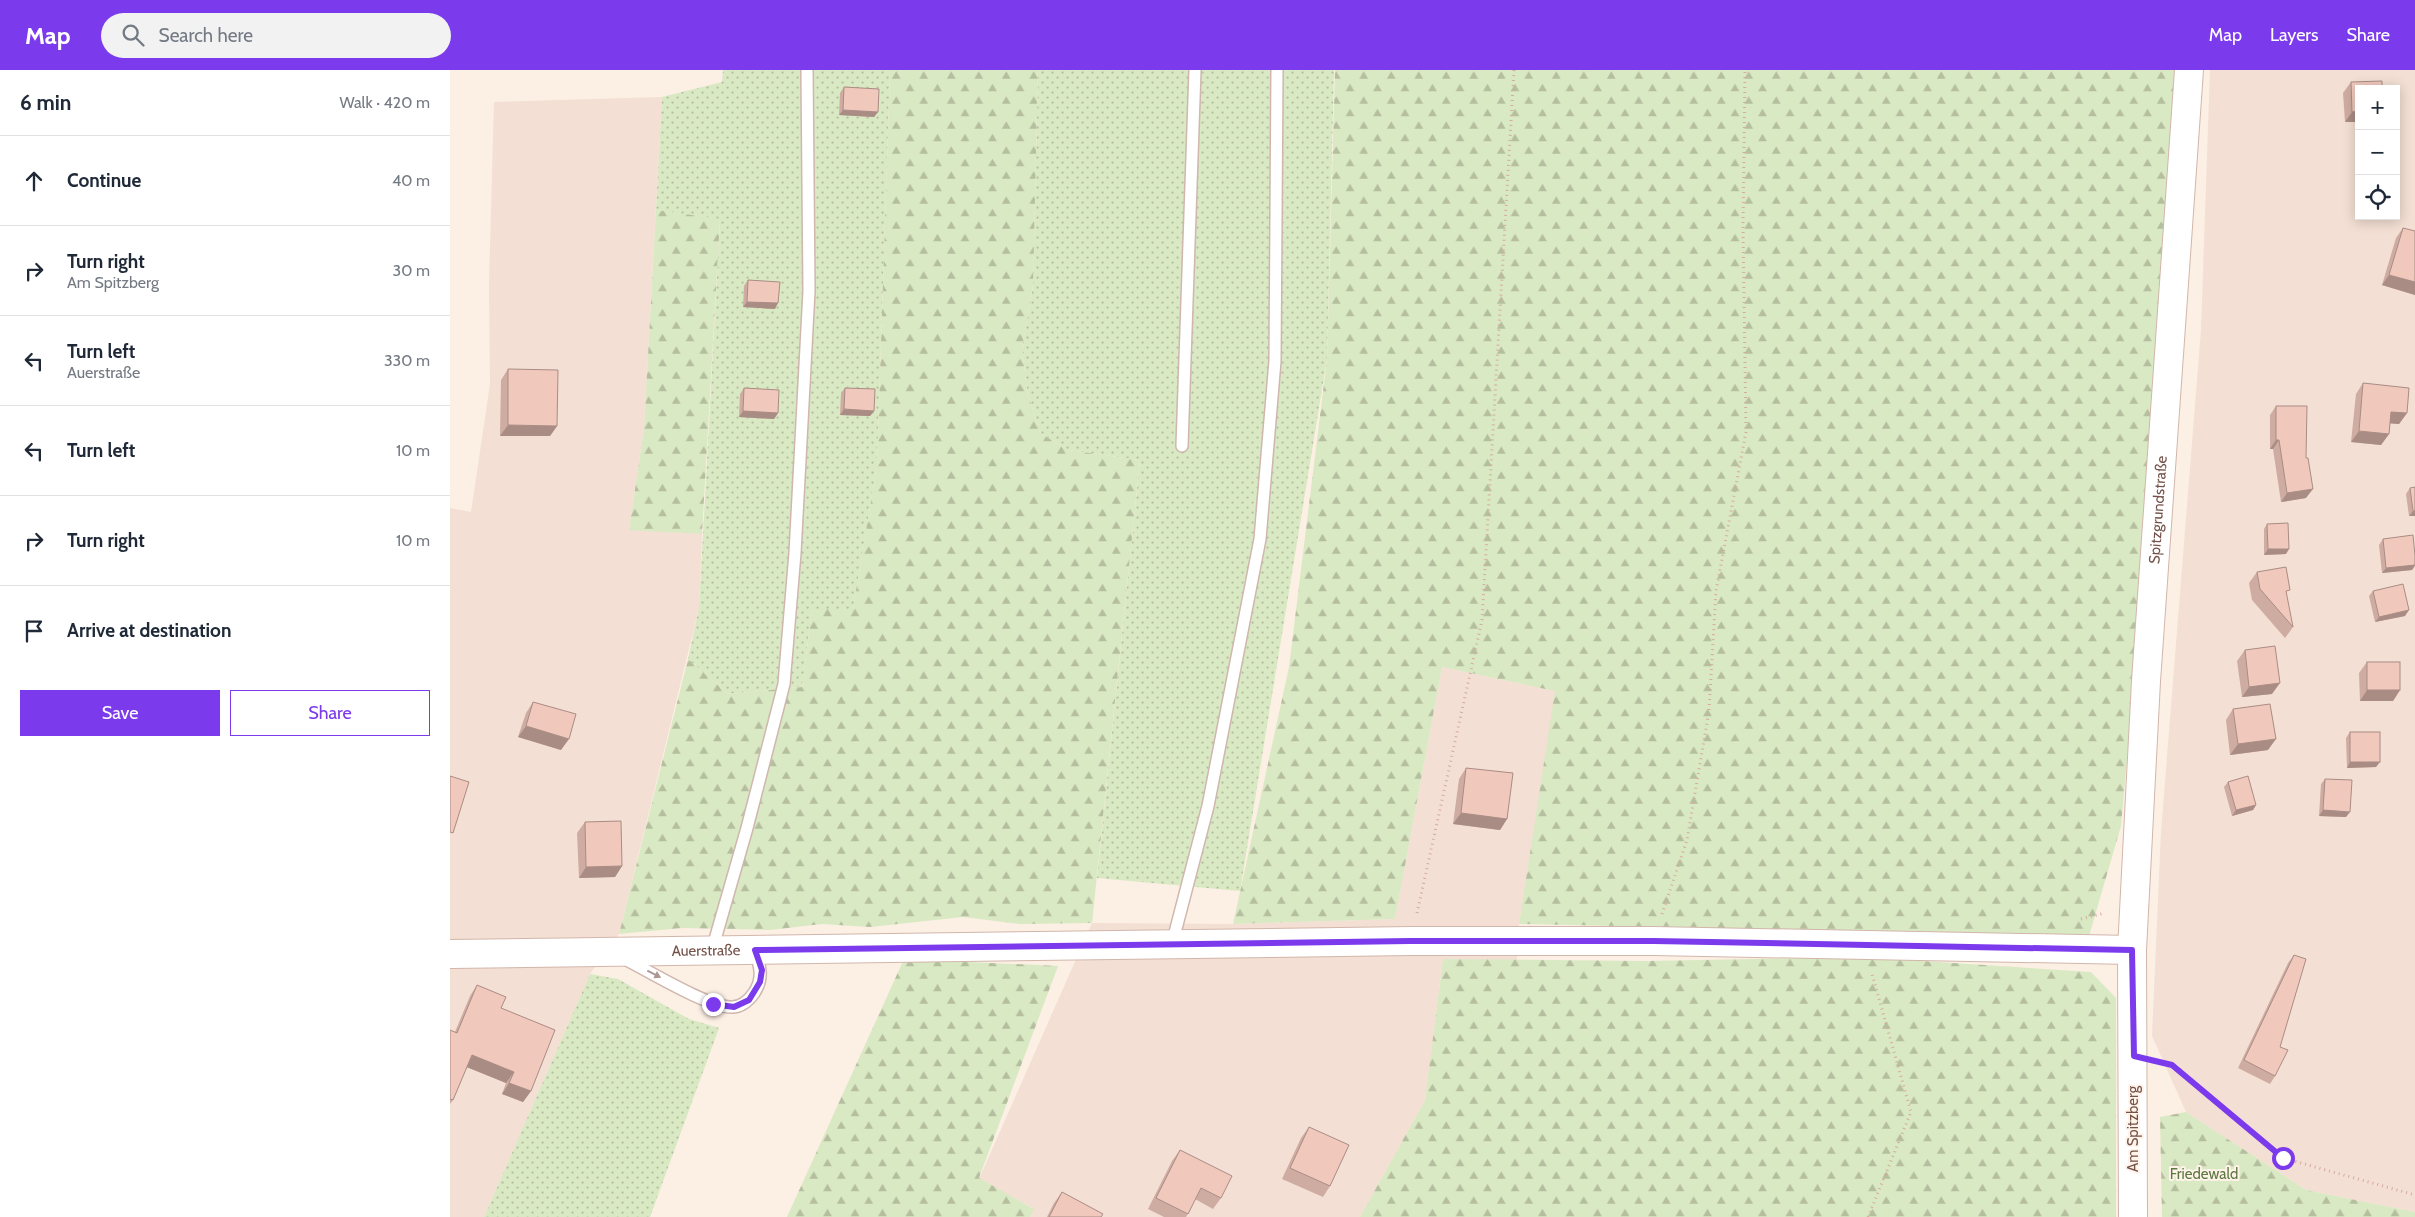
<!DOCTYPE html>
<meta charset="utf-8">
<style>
:root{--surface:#fff;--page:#f2f2f3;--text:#1f2937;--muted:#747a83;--line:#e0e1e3;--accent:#7c3aed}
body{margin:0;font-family:Cabin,sans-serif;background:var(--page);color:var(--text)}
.controls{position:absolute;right:15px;top:15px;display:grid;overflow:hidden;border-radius:0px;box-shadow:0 2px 12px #0003}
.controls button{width:45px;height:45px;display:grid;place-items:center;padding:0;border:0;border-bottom:1px solid var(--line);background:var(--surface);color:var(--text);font:25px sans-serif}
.stop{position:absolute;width:15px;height:15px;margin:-11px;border:4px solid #7c3aed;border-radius:50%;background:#fff}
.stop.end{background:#7c3aed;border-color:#fff;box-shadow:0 1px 5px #0008}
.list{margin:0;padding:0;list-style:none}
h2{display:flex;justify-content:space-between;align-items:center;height:65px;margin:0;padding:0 20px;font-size:21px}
h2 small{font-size:16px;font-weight:400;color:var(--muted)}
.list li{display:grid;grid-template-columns:32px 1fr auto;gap:15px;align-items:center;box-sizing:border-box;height:90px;padding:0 20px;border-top:1px solid var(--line)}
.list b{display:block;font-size:19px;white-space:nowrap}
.list p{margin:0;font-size:16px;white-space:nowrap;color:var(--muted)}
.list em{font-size:16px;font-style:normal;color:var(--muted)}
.actions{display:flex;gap:10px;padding:15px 20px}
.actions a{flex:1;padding:11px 0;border:1px solid var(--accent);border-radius:0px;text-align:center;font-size:18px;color:var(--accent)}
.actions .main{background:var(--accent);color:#fff}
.icon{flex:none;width:28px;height:28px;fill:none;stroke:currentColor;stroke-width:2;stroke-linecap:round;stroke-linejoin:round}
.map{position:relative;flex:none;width:1965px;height:1147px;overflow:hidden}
header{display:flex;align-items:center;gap:30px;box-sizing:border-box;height:70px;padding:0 25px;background:var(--accent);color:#fff}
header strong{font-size:24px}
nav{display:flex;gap:28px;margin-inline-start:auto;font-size:18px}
.search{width:350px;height:45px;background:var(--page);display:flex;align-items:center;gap:12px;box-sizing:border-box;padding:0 18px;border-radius:28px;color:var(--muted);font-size:19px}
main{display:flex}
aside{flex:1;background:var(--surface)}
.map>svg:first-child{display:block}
.residential{fill:#f3dfd3;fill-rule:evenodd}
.grass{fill:url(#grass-dots)}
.forest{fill:url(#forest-firs)}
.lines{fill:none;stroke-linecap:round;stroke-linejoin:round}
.lane-casing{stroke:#cfb7ae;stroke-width:14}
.secondary-casing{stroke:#d2b6ab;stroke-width:30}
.path{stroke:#d6ab9f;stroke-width:3;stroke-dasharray:1 4;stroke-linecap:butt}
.lane{stroke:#fff;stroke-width:11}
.secondary{stroke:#fff;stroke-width:28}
.wall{fill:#cfaca2}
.shaded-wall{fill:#a98c84}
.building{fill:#f1c8bc;stroke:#a98c84}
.oneway{fill:#ac9792}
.route{stroke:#7c3aed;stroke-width:6}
.labels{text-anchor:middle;stroke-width:4;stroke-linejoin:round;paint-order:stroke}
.street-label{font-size:15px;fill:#74524a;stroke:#fff3ea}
.park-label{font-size:15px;fill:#5c7942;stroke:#fff3ea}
</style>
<header>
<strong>Map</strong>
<div class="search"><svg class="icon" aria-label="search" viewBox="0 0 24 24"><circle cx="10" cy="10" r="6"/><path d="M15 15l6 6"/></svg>Search here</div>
<nav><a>Map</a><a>Layers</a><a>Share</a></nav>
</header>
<main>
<aside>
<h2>6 min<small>Walk · 420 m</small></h2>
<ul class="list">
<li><svg class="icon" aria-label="ahead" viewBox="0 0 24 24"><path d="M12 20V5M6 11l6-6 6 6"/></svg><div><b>Continue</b></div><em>40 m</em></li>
<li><svg class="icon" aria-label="right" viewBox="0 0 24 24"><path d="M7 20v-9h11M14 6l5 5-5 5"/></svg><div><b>Turn right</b><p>Am Spitzberg</p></div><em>30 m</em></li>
<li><svg class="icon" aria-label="left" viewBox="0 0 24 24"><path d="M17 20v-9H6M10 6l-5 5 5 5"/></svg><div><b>Turn left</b><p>Auerstraße</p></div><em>330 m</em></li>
<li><svg class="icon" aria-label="left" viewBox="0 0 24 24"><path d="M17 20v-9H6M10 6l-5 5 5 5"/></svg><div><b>Turn left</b></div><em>10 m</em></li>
<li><svg class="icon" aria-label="right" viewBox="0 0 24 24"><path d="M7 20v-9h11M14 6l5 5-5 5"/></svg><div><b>Turn right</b></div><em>10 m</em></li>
<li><svg class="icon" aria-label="arrive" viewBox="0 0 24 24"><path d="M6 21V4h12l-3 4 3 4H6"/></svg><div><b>Arrive at destination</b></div></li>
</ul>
<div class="actions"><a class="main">Save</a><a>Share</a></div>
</aside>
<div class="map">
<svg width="1965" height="1147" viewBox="0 0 1965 1147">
<defs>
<pattern id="grass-dots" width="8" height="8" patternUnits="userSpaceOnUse" patternTransform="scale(1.25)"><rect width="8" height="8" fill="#d9e9c3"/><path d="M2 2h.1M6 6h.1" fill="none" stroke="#b5bfa0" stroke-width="1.8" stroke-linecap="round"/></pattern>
<pattern id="forest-firs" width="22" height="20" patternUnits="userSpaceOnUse" patternTransform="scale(1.25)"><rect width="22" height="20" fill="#d9e9c3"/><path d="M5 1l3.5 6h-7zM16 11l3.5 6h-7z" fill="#b5bfa0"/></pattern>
</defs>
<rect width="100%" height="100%" fill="#fcefe4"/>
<!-- residential -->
<g class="residential">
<path d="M 1760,0 L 1965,0 L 1965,1142 L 1856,1120 L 1736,1042 L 1702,966 L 1711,762 L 1751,260 ZM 1909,19 L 1946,19 L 1946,146 L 1909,146 Z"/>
<path d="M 212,27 L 194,358 L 179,459 L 252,464 L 249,538 L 169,864 L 140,904 L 34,1147 L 0,1147 L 0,438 L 21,442 L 40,314 L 39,214 L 44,32 Z"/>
<path d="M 992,597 L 1106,621 L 1069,854 L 1067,891 L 993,889 L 975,1030 L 910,1147 L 580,1147 L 583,1138 L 529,1109 L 642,853 L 783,854 L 945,849 Z"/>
</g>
<!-- grass -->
<g class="grass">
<path d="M 273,0 L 440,0 L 427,395 L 403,540 L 362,539 L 352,617 L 278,624 L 238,589 L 249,538 L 270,150 L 206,140 L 212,27 L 272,12 Z"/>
<path d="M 588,0 L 884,0 L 877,289 L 790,821 L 647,808 L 690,390 L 618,380 L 590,363 L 577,321 L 572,278 L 583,216 Z"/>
<path d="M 140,904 L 168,909 L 239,949 L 269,958 L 200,1147 L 34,1147 Z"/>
</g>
<!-- forest -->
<g class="forest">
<path d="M 440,0 L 588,0 L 583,216 L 572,278 L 577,321 L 590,363 L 618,380 L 690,390 L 642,853 L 570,854 L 513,847 L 420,857 L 372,854 L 320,860 L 232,858 L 169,864 L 238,589 L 278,624 L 352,617 L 362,539 L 403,539 L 427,395 Z"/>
<path d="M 885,0 L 1725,0 L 1690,545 L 1671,756 L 1639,866 L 1069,854 L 1105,621 L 992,597 L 945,849 L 783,854 L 839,597 L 877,289 Z"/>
<path d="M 206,140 L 270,149 L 252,464 L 179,460 L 194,358 Z"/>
<path d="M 1411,887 L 1641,902 L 1666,928 L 1666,1147 L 910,1147 L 975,1030 L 993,889 L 1196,891 Z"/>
<path d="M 454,889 L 608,896 L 529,1108 L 584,1139 L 580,1147 L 337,1147 Z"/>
<path d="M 1736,1042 L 1856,1120 L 1965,1142 L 1965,1147 L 1712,1147 L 1710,1047 Z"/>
</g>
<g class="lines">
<defs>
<g id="lane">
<path d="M 732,376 L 745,0"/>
<path d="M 722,874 L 758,736 L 810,469 L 825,291 L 827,0"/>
<path d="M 262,880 L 297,758 L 334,614 L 345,483 L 359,221 L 357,0"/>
<path d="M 173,888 C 197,900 259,938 282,937 C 291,937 299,930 304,923 C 314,908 310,896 305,880"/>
</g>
<g id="secondary">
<path id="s1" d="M 0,884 L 961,871 L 1203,871 L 1682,880"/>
<path id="s2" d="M 1683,1147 L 1682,880 L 1696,611 L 1739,0"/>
</g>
</defs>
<!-- lane casing -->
<use href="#lane" class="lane-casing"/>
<!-- secondary casing -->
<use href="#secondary" class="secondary-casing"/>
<!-- path -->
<g class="path">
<path d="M 967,843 L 1032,550 L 1064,0"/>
<path d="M 1212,844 L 1237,770 L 1259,641 L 1266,521 L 1296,362 L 1293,158 L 1295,0"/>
<path d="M 1631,849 L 1655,843"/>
<path d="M 1710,992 L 1722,995 L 1833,1088 L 1965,1125"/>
<path d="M 1418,1147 L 1461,1042 L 1422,904"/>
</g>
<!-- lane -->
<use href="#lane" class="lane"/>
<!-- secondary -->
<use href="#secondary" class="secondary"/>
</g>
<!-- wall -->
<g class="wall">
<path d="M 1901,12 L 1909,19 L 1909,52 L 1895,52 L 1893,23 Z"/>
<path d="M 394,17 L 428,42 L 424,47 L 389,45 L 390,23 Z"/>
<path d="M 1953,158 L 1965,161 L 1965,225 L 1932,215 L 1946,168 Z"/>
<path d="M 298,210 L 325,239 L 293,237 L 294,216 Z"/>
<path d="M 58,299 L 107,356 L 100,366 L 50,366 L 51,310 Z"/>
<path d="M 1913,313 L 1957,343 L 1949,354 L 1940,353 L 1939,364 L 1931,375 L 1901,372 L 1906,324 Z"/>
<path d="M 294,318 L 328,343 L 324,349 L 289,347 L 290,324 Z"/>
<path d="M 395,318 L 424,341 L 420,346 L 390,345 L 391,323 Z"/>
<path d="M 1826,336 L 1856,388 L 1856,428 L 1831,432 L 1823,379 L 1820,379 L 1820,345 Z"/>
<path d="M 1960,418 L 1965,446 L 1959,446 L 1956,424 Z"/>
<path d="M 1817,454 L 1836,484 L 1814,485 L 1814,459 Z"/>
<path d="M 1933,469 L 1965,486 L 1965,496 L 1962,500 L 1932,503 L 1929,475 Z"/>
<path d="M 1807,502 L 1836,525 L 1843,557 L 1835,568 L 1802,530 L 1799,513 Z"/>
<path d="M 1923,521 L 1955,546 L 1925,552 L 1919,526 Z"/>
<path d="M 1795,580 L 1822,624 L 1792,627 L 1787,591 Z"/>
<path d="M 1917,592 L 1950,620 L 1943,631 L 1910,631 L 1909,603 Z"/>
<path d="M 83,632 L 111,680 L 68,667 L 76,643 Z"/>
<path d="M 1783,639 L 1818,680 L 1780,685 L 1776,650 Z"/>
<path d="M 1900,662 L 1926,697 L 1897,698 L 1896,668 Z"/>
<path d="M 1016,698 L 1057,749 L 1050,760 L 1003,754 L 1009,709 Z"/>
<path d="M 1875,709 L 1896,747 L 1869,746 L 1871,714 Z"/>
<path d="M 1778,712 L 1806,735 L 1803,740 L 1782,746 L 1774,717 Z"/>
<path d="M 135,752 L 172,796 L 165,807 L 129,808 L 127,763 Z"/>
<path d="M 1844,885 L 1825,1006 L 1820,1014 L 1788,998 L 1838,893 Z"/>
<path d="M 27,915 L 51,938 L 81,1021 L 73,1032 L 52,1024 L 56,1013 L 17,997 L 3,1030 L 0,1034 L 0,960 L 5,962 L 20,926 Z"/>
<path d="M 859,1057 L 880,1116 L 873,1127 L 832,1109 L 851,1068 Z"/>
<path d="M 730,1080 L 771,1128 L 763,1139 L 745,1129 L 736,1147 L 714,1147 L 698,1139 L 722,1091 Z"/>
<path d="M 612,1122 L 651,1147 L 597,1147 L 604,1133 Z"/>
</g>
<!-- shaded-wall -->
<g class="shaded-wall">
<path d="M 393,40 L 428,42 L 424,47 L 389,45 Z"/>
<path d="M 1909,41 L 1909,52 L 1895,52 L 1902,42 Z"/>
<path d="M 1939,205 L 1965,212 L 1965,225 L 1932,215 Z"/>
<path d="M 297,232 L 328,233 L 325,239 L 293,237 Z"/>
<path d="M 394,339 L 424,341 L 420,346 L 390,345 Z"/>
<path d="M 293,341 L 328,343 L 324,349 L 289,347 Z"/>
<path d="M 1941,342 L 1957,343 L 1949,354 L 1933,353 Z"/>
<path d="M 58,355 L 107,356 L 100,366 L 50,366 Z"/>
<path d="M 1909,361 L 1939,364 L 1931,375 L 1901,372 Z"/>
<path d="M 1826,370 L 1829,370 L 1823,379 L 1820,379 Z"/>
<path d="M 1863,419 L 1856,428 L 1831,432 L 1837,423 Z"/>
<path d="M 1963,441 L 1965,441 L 1965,446 L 1959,446 Z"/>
<path d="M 1818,479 L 1839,479 L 1836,484 L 1814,485 Z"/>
<path d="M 1965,495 L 1962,500 L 1932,503 L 1936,498 Z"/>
<path d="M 1959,540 L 1955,546 L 1925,552 L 1929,547 Z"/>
<path d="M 1830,613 L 1822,624 L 1792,627 L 1799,617 Z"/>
<path d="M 1917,620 L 1950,620 L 1943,631 L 1910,631 Z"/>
<path d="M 76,656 L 119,669 L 111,680 L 68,667 Z"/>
<path d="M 1826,669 L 1818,680 L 1780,685 L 1788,674 Z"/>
<path d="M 1900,692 L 1930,692 L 1926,697 L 1897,698 Z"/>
<path d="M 1806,735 L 1803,740 L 1782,746 L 1786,740 Z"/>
<path d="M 1873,740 L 1900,742 L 1896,747 L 1869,746 Z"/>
<path d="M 1011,743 L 1057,749 L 1050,760 L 1003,754 Z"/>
<path d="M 172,796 L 165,807 L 129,808 L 136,797 Z"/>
<path d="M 22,985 L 64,1002 L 56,1013 L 14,996 Z"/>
<path d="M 59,1013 L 81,1021 L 73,1032 L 52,1024 Z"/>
</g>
<!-- building -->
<g class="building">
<path d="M 1932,11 L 1932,19 L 1909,19 L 1909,41 L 1902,42 L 1901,12 Z"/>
<path d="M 394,17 L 429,19 L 428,42 L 393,40 Z"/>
<path d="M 1953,158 L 1965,161 L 1965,212 L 1939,205 Z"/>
<path d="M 298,210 L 330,212 L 328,233 L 297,232 Z"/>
<path d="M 58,299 L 108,300 L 107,356 L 58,355 Z"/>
<path d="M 1913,313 L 1959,318 L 1957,343 L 1941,342 L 1939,364 L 1909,361 Z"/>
<path d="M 294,318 L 329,320 L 328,343 L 293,341 Z"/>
<path d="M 395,318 L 425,319 L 424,341 L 394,339 Z"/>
<path d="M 1826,336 L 1857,336 L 1856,388 L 1858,388 L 1863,419 L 1837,423 L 1829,370 L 1826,370 Z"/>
<path d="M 1965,417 L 1965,441 L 1963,441 L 1960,418 Z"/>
<path d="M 1838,453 L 1839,479 L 1818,479 L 1817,454 Z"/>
<path d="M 1963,465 L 1965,486 L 1965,495 L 1936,498 L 1933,469 Z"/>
<path d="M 1836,497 L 1840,520 L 1836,521 L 1843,557 L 1810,519 L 1807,502 Z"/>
<path d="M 1953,514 L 1959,540 L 1929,547 L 1923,521 Z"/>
<path d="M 1825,576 L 1830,613 L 1799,617 L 1795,580 Z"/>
<rect x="1917" y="592" width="33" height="28"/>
<path d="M 83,632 L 126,644 L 119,669 L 76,656 Z"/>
<path d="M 1820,634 L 1826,669 L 1788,674 L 1783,639 Z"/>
<rect x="1900" y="662" width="30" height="30"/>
<path d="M 1016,698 L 1063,703 L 1057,749 L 1011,743 Z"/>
<path d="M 0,706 L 19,712 L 3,763 L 0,762 Z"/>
<path d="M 1798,706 L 1806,735 L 1786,740 L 1778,712 Z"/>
<path d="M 1875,709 L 1902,710 L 1900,742 L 1873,740 Z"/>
<path d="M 171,751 L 172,796 L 136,797 L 135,752 Z"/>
<path d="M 1844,885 L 1856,889 L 1830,977 L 1838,980 L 1825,1006 L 1794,990 Z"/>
<path d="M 27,915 L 56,927 L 51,938 L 105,960 L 81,1021 L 59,1013 L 64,1002 L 22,985 L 3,1030 L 0,1029 L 0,960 L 7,963 Z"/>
<path d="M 859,1057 L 899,1075 L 880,1116 L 840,1098 Z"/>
<path d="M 730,1080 L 782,1106 L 771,1128 L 751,1118 L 738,1144 L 706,1128 Z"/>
<path d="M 612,1122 L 653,1144 L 651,1147 L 599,1147 Z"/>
</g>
<!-- one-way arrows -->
<defs><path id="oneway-solid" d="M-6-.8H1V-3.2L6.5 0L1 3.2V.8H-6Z" transform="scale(1.25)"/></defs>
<use class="oneway" href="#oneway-solid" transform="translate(204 904) rotate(27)"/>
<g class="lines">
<!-- route -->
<path class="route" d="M 263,934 L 284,937 L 299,930 L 310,912 L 312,900 L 305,880 L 960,871 L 1204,871 L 1682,880 L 1684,986 L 1722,995 L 1833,1088"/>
</g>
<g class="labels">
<!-- street labels -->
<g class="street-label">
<text dy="5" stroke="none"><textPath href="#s2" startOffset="708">Spitzgrundstraße</textPath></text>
<text dy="5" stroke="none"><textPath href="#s1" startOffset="256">Auerstraße</textPath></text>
<text transform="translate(1683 1059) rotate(-90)" y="5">Am Spitzberg</text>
</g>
<!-- park labels -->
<g class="park-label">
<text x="1754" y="1109">Friedewald</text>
</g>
</g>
</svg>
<div class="controls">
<button>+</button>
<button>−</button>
<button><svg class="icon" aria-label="locate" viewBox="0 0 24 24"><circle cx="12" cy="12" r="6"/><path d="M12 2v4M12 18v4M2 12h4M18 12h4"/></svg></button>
</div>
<div class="stop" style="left:1833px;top:1088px"></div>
<div class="stop end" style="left:263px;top:934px"></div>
</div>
</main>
